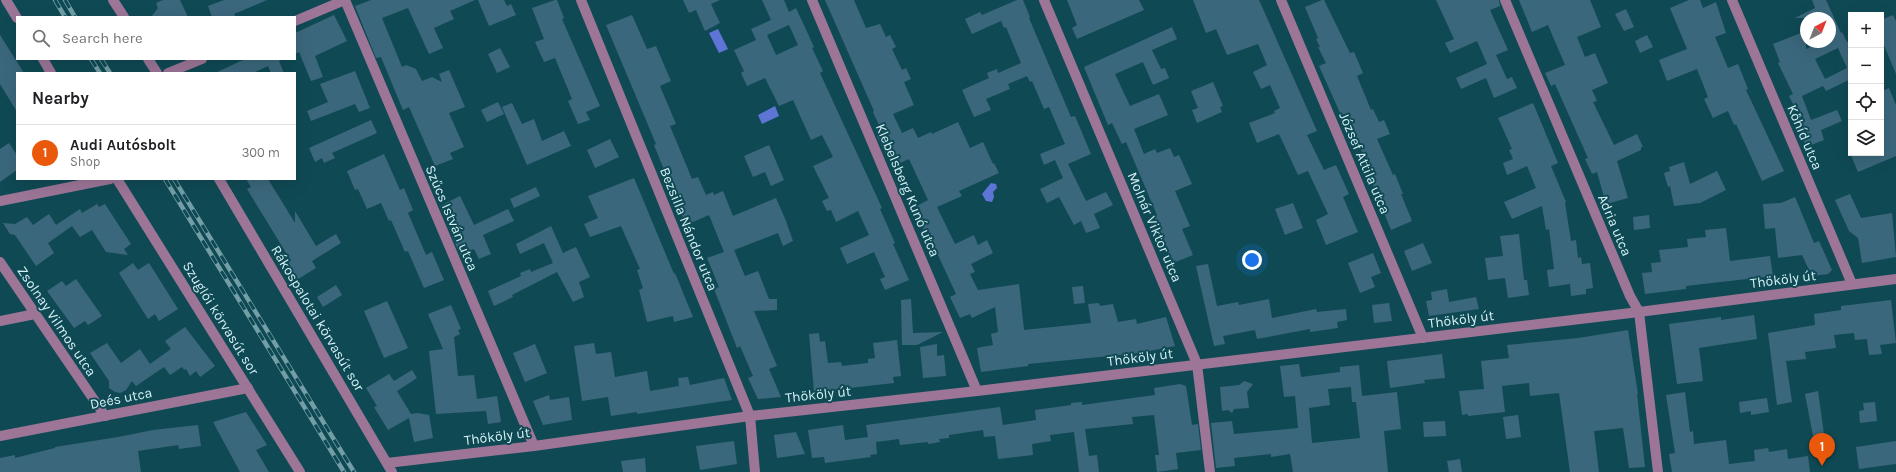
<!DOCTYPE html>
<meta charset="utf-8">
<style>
:root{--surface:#fff;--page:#f2f2f2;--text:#202124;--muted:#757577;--line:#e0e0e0;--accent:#ea580c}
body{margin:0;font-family:Karla,sans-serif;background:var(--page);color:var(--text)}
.controls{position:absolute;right:12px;top:12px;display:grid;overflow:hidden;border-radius:0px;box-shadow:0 4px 16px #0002}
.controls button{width:36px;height:36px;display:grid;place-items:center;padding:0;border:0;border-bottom:1px solid var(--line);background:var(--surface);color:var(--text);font:20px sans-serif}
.compass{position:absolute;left:1800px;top:12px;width:36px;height:36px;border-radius:50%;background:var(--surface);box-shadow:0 4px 16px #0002;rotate:42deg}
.you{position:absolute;left:1252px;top:260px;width:14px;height:14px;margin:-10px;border:3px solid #fff;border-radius:50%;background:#1a73e8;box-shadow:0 0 0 6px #1a73e833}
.badge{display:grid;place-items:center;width:26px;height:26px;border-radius:50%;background:var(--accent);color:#fff;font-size:13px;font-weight:700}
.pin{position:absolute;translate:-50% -33px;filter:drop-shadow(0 1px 2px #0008)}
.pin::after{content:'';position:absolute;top:21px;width:14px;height:12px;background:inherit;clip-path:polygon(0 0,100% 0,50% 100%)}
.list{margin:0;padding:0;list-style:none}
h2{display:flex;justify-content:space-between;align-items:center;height:52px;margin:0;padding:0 16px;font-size:17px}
h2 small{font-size:13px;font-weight:400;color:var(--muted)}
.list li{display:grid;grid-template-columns:26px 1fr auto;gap:12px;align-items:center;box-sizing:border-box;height:56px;padding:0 16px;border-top:1px solid var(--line)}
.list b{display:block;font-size:15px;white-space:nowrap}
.list p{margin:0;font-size:13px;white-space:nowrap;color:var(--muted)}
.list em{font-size:13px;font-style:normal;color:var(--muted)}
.icon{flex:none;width:22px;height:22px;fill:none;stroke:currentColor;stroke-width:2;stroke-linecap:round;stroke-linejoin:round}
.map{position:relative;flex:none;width:1896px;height:472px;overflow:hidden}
.search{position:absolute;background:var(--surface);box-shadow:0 4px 16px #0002;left:16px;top:16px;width:280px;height:44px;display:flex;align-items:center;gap:10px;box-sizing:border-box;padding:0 14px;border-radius:0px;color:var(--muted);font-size:15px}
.panel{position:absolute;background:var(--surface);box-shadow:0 4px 16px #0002;left:16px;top:72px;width:280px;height:108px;border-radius:0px}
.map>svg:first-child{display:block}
.water{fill:#5e75d6}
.building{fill:#3b677c;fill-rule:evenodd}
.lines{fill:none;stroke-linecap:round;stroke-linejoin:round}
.minor{stroke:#9c7597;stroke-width:10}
.rail-casing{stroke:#739ea6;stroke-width:4.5}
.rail{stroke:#0f4a54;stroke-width:3;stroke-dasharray:9;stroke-linecap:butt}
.labels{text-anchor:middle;stroke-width:4;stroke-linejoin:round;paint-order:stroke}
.street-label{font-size:14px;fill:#d5f1f6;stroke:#0f4a54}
</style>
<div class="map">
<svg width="1896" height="472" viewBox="0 0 1896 472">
<rect width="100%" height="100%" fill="#0f4a54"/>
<!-- water -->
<g class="water">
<path d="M 718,29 L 728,49 L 719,53 L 709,33 Z"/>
<path d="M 775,106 L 779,116 L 762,124 L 758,115 Z"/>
<path d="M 991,183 L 996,184 L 997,188 L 993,192 L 994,197 L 992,202 L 986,201 L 982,194 Z"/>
</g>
<!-- building -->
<g class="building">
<path d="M 163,0 L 180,0 L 188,17 L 151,17 L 158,8 L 156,3 Z"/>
<path d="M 224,0 L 267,0 L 234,14 L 236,17 L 212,17 L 208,6 Z"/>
<path d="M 371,0 L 475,0 L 450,11 L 454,19 L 434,28 L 443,48 L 429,54 L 408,8 L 382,18 L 402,67 L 406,65 L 416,69 L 422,81 L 432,77 L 442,82 L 439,74 L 449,70 L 465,107 L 449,113 L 464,147 L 450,153 L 453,159 L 435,166 L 409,107 L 403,110 L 381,57 L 376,58 L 355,6 Z"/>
<path d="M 478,0 L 504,0 L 507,6 L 511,4 L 516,15 L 489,26 Z"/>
<path d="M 555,0 L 557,0 L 564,18 L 562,19 L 600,106 L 586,112 L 590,120 L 578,124 L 568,101 L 572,99 L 555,58 L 544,62 L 535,42 L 544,39 L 532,8 Z"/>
<path d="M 683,0 L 720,0 L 711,4 L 720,23 L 705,31 L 696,10 L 689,13 Z"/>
<path d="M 762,0 L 784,0 L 789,12 L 796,8 L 814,47 L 812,48 L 823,71 L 820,73 L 882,208 L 880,209 L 895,243 L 893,244 L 909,280 L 885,290 L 880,279 L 885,277 L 874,252 L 847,264 L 840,248 L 869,235 L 858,211 L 836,222 L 831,210 L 827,211 L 822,201 L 829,198 L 813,166 L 833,157 L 822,135 L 811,140 L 793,100 L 779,106 L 765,78 L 747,86 L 741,73 L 744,71 L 734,50 L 756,40 L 751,29 L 771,20 ZM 789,25 L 798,45 L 776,55 L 767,35 Z"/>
<path d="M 825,0 L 854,0 L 866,28 L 880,24 L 886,37 L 890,35 L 896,47 L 892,49 L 902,70 L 906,68 L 911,79 L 904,82 L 914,105 L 893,114 L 902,133 L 913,128 L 918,138 L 931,132 L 932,134 L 958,122 L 970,148 L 983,142 L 993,164 L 994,163 L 999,173 L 959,191 L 962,196 L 937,207 L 955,244 L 974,235 L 978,245 L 987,240 L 993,253 L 971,264 L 975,272 L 970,274 L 978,290 L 1019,284 L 1024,330 L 1091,323 L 1088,304 L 1099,303 L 1100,306 L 1113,304 L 1118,322 L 1136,319 L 1137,324 L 1166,317 L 1175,346 L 1140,353 L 1028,364 L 1028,366 L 981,372 L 977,348 L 993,345 L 991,334 L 998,332 L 995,307 L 972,318 L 970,314 L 960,318 L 950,297 L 956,294 L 926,229 L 924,230 L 913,208 L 928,200 L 909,159 L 900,163 L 896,154 L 888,158 L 877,136 L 883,134 L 873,112 L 874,111 Z"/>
<path d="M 1017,0 L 1023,0 L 1030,17 L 1029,18 L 1071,117 L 1075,116 L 1091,154 L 1068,164 L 1086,201 L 1106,192 L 1113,205 L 1094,214 L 1100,228 L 1086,233 L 1081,221 L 1074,225 L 1059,197 L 1047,203 L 1040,189 L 1063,178 L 1055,160 L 1044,165 L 1040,154 L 1065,144 L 1049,107 L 1044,109 L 1032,81 L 1030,82 L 1027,76 L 1008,84 L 1010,89 L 986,99 L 991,110 L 974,117 L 962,90 L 989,78 L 987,73 L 997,69 L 998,73 L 1021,63 L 1006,27 L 1004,28 L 1001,21 L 972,34 L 965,19 L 980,12 L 982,15 Z"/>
<path d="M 1067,0 L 1139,0 L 1144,10 L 1077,39 L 1072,28 L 1077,25 Z"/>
<path d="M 1193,0 L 1259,0 L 1317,131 L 1307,135 L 1324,170 L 1336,165 L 1349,194 L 1343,197 L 1358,232 L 1326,245 L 1316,220 L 1328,214 L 1308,171 L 1298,175 L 1279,134 L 1257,143 L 1249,123 L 1275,113 L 1274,111 L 1280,108 L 1270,85 L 1261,89 L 1253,72 L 1267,65 L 1258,44 L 1227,55 L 1216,29 L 1206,33 Z"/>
<path d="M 1322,0 L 1324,0 L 1350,53 L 1354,52 L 1363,73 L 1357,76 L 1371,110 L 1373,109 L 1379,122 L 1384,120 L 1390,134 L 1377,139 L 1393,175 L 1395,174 L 1403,194 L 1401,194 L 1412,221 L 1391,230 L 1372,183 L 1375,182 L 1360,148 L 1358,148 L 1343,114 L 1341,115 L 1319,66 L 1326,63 L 1318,47 L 1320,47 L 1316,39 L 1318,38 L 1305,7 Z"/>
<path d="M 1436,0 L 1499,0 L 1500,6 L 1490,10 L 1508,50 L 1496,55 L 1507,79 L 1512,77 L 1517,88 L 1494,98 L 1486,78 L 1461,89 L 1456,78 L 1487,64 L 1477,41 L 1450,53 L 1445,43 L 1454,39 Z"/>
<path d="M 1519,0 L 1590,0 L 1601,27 L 1577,37 L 1585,57 L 1595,53 L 1608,83 L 1592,90 L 1597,101 L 1593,102 L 1614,145 L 1637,134 L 1643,147 L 1641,147 L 1641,150 L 1617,161 L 1628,198 L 1606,204 L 1597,172 L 1592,174 L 1585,159 L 1588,158 L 1555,84 L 1551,86 L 1545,73 L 1565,65 L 1548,25 L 1532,32 Z"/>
<path d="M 1689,0 L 1700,0 L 1703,8 L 1716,2 L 1726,33 L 1715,37 L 1728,68 L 1738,64 L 1748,89 L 1746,90 L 1784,171 L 1762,181 L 1736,124 L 1734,125 L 1728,111 L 1713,118 L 1704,99 L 1708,97 L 1697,69 L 1667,81 L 1659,60 L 1687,49 L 1670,8 Z"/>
<path d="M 1812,0 L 1826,0 L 1841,33 L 1842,32 L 1847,42 L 1851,42 L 1848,44 L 1851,50 L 1851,79 L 1826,91 L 1823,86 L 1802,96 L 1811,120 L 1837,110 L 1842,121 L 1821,130 L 1824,140 L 1806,147 L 1798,126 L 1800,125 L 1796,115 L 1798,114 L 1789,96 L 1793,94 L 1778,63 L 1780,62 L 1773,44 L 1806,31 L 1806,49 L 1822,42 L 1830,42 L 1830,18 L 1795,18 L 1815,8 ZM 1838,48 L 1847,68 L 1825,79 L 1815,59 Z"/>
<path d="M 1626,9 L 1634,27 L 1624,31 L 1615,14 Z"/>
<path d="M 334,15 L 347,41 L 315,56 L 323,77 L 311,81 L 299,52 L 295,54 L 295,33 Z"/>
<path d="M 632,15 L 647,49 L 656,46 L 671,81 L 660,86 L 676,124 L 670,126 L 692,179 L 698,177 L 706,195 L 713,192 L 714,195 L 723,191 L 733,216 L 776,198 L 786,221 L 793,241 L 783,246 L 778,233 L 734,250 L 745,276 L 758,271 L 769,299 L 777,299 L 777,310 L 754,311 L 777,366 L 769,369 L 781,397 L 758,399 L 748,378 L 753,376 L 740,346 L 737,348 L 714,289 L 719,287 L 707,258 L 724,252 L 709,215 L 686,225 L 654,145 L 656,144 L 606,25 Z"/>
<path d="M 1893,15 L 1896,21 L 1896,74 L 1881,38 L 1881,20 Z"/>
<path d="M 1172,27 L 1177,39 L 1152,50 L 1161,69 L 1165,68 L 1169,78 L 1153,85 L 1143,62 L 1115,74 L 1130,106 L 1159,94 L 1168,115 L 1134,129 L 1144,154 L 1155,149 L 1157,153 L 1170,148 L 1174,157 L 1179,155 L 1192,184 L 1175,191 L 1190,226 L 1182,229 L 1193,255 L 1173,263 L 1152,217 L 1157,215 L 1126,142 L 1122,144 L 1112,123 L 1108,125 L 1084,67 Z"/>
<path d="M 0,35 L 24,73 L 17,73 L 17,112 L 0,84 Z"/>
<path d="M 1647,35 L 1653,47 L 1640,53 L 1635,41 Z"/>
<path d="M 500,48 L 510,67 L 497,73 L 488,54 Z"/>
<path d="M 245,59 L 284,59 L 279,61 L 284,73 L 271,73 L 268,66 L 253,73 L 215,73 Z"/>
<path d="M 355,71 L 370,108 L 359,112 L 355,104 L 311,121 L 307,111 L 328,102 L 320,84 Z"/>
<path d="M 1213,82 L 1223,106 L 1220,107 L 1222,112 L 1197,123 L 1192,110 L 1198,108 L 1191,91 Z"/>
<path d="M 1889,88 L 1896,105 L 1896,156 L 1858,172 L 1850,153 L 1881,153 L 1881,92 Z"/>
<path d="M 498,102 L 504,114 L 487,122 L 481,110 Z"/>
<path d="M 512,103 L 522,124 L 534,119 L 542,141 L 564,131 L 571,146 L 527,165 L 502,107 Z"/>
<path d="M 1533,103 L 1558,163 L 1551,166 L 1566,202 L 1565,203 L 1571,241 L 1576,240 L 1578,258 L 1581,257 L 1582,264 L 1590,263 L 1593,288 L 1586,289 L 1586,294 L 1571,296 L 1570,284 L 1549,287 L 1547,270 L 1554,269 L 1549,229 L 1546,230 L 1542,206 L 1512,219 L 1504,202 L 1536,188 L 1527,166 L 1507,175 L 1503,163 L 1513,159 L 1509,150 L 1512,149 L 1498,118 Z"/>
<path d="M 371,120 L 377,133 L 332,153 L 335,158 L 324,163 L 322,158 L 315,162 L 309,148 Z"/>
<path d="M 610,139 L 619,157 L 595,168 L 587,150 Z"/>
<path d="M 9,143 L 17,155 L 17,170 L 0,182 L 0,149 Z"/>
<path d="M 769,145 L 784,180 L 771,186 L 765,172 L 753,177 L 744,156 Z"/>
<path d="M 384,154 L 400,190 L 404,188 L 413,210 L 408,213 L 426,255 L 432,252 L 444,280 L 424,288 L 408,251 L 405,252 L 391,220 L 389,221 L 381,203 L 367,209 L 358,189 L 355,190 L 347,171 Z"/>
<path d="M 1684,162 L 1690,184 L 1717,171 L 1726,190 L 1700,203 L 1674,206 L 1670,186 L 1668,187 L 1664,173 L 1670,171 L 1669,167 Z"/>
<path d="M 634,178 L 674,274 L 675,273 L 693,317 L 674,322 L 673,316 L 647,322 L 639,290 L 643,288 L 637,270 L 640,269 L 621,226 L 590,237 L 584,224 L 598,218 L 588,196 Z"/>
<path d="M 246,179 L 268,179 L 295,223 L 295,211 L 316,246 L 336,234 L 341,243 L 312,261 L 316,268 L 295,281 L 285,264 L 291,261 L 247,189 L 251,187 Z"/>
<path d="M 536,187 L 540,196 L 514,208 L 510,199 Z"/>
<path d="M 1850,194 L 1861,218 L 1892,213 L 1896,257 L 1862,263 L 1858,238 L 1849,231 L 1835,200 Z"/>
<path d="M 460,196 L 474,225 L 508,209 L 514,221 L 483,235 L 491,254 L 479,259 L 474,249 L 460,255 L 452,235 L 453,234 L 440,206 Z"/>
<path d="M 1795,197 L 1814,243 L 1819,241 L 1832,270 L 1828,274 L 1812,276 L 1802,255 L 1778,258 L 1775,228 L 1765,229 L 1763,204 L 1781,203 Z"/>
<path d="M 1293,203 L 1303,228 L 1285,235 L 1275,209 Z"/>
<path d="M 97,204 L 99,207 L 105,204 L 131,244 L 124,249 L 128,255 L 106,252 L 92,230 L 80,237 L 72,226 L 48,243 L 54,253 L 36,266 L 15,235 L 10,234 L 3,223 L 15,224 L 27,217 L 33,225 L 49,214 L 56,225 L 80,209 L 82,213 Z"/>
<path d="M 1649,215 L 1650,228 L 1634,230 L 1633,217 Z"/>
<path d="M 551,226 L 563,253 L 576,247 L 590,277 L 579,282 L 584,297 L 573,302 L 557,272 L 512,295 L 513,297 L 494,306 L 488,291 L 521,276 L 520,273 L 530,269 L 531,272 L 553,263 L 544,243 L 520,254 L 516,244 Z"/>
<path d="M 1726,228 L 1730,261 L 1770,256 L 1773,276 L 1686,286 L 1686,289 L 1645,294 L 1642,273 L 1652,272 L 1651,263 L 1661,262 L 1659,250 L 1688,247 L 1687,239 L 1706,237 L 1705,230 Z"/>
<path d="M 1519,234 L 1524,280 L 1527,280 L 1529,295 L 1508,298 L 1505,278 L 1488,280 L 1485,258 L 1503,256 L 1500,236 Z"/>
<path d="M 1423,243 L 1432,263 L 1412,271 L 1404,251 Z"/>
<path d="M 1373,253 L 1381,273 L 1371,277 L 1375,287 L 1360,293 L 1348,263 Z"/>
<path d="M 133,263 L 138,270 L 149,263 L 178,309 L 159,321 L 155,314 L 148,319 L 119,273 Z"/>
<path d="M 1208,264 L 1217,306 L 1238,302 L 1239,305 L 1269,299 L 1272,318 L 1316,309 L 1317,312 L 1346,309 L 1347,320 L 1337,322 L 1338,328 L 1310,332 L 1310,329 L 1257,339 L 1255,330 L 1223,336 L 1225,344 L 1214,346 L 1196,266 Z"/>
<path d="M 76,279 L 102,316 L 88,325 L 85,321 L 74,328 L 47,291 L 62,281 L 66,286 Z"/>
<path d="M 336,285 L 342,295 L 323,307 L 317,297 Z"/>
<path d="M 1083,286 L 1085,303 L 1074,304 L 1072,287 Z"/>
<path d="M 1447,289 L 1449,302 L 1476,297 L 1479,309 L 1429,316 L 1426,301 L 1432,300 L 1431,292 Z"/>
<path d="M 911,299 L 913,333 L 943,332 L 917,345 L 902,345 L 901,300 Z"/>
<path d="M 1891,300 L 1896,343 L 1880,345 L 1882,354 L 1869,355 L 1867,339 L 1855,340 L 1854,333 L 1834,335 L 1836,348 L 1805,352 L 1806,359 L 1786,361 L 1792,402 L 1777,405 L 1768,333 L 1815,325 L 1814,314 L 1841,310 L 1841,306 Z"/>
<path d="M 387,301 L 408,348 L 384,358 L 364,311 Z"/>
<path d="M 1389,303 L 1392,321 L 1374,323 L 1372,305 Z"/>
<path d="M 451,305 L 461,329 L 458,330 L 460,334 L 454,337 L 458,376 L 474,375 L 477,399 L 497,396 L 501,422 L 488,424 L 486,411 L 436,414 L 429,351 L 443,349 L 428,314 Z"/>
<path d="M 1754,315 L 1757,339 L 1699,348 L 1703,381 L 1677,384 L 1669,324 L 1721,317 L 1721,320 Z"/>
<path d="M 185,327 L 215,366 L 200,377 L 196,371 L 190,376 L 186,369 L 184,370 L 182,367 L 170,375 L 164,367 L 136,386 L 132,381 L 126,390 L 120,393 L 115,392 L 109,388 L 109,381 L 90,353 L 107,343 L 121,363 L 140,349 L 150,364 L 171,349 L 165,341 Z"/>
<path d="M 1628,330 L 1638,394 L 1637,394 L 1645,467 L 1629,468 L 1623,428 L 1594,431 L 1599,472 L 1570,472 L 1559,393 L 1530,396 L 1529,383 L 1502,386 L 1505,412 L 1468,416 L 1468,414 L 1462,415 L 1459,391 L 1484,389 L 1481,361 L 1509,358 L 1507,345 L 1578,338 Z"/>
<path d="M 819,333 L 820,342 L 825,341 L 828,363 L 841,362 L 842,366 L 868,363 L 868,359 L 875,358 L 873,343 L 897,340 L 901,376 L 893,377 L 894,383 L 814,392 L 809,334 Z"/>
<path d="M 594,343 L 596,354 L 611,352 L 615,377 L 647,371 L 650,391 L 679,386 L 678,378 L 688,377 L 690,385 L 724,378 L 732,400 L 637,414 L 637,412 L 611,416 L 608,397 L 582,401 L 574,346 Z"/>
<path d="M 535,344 L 547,373 L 525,382 L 513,353 Z"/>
<path d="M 937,344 L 937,356 L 944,355 L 946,376 L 923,378 L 920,347 Z"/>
<path d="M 1442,354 L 1445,378 L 1424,380 L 1425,383 L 1390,388 L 1387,361 Z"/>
<path d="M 1299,364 L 1301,377 L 1340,372 L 1340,367 L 1359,365 L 1362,396 L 1397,392 L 1401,429 L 1384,431 L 1388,472 L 1293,472 L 1290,454 L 1271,457 L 1271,454 L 1234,458 L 1235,466 L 1216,468 L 1211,423 L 1232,421 L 1234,434 L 1298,428 L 1295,396 L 1284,397 L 1280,366 ZM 1351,387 L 1352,402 L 1356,402 L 1360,438 L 1312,443 L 1309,408 L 1330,405 L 1328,389 Z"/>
<path d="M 412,370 L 417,378 L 397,391 L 411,414 L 418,413 L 429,415 L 433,438 L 414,442 L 409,418 L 388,430 L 374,407 L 377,406 L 366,388 L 389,374 L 394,381 Z"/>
<path d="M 1244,381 L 1253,384 L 1247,392 L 1249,408 L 1234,409 L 1232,413 L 1228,410 L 1222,411 L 1220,387 L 1239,385 Z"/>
<path d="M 1180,384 L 1186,386 L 1192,425 L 1198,424 L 1201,450 L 1176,453 L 1178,469 L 1157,472 L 1155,455 L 1159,455 L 1154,415 L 1132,417 L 1133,424 L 1085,429 L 1089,456 L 1097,455 L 1099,472 L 1079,472 L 1074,432 L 1050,435 L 1051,441 L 1032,444 L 1033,455 L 998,459 L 995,436 L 984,437 L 983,430 L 949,435 L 949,438 L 939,439 L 940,442 L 928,444 L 928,442 L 900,445 L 899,439 L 876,442 L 877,454 L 870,455 L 871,457 L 825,463 L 824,457 L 812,458 L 808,430 L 843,425 L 845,440 L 868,437 L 866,425 L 1000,407 L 1003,425 L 1036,420 L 1035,410 L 1071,405 L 1071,403 L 1082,402 L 1082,405 L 1155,395 L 1154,388 Z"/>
<path d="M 1818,391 L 1824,434 L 1813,436 L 1805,394 Z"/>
<path d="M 1685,392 L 1690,432 L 1693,431 L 1694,444 L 1726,440 L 1729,464 L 1755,461 L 1754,450 L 1768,448 L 1769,452 L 1787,449 L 1788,459 L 1808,456 L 1810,472 L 1672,472 L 1669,454 L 1675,453 L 1666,395 Z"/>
<path d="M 549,395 L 550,400 L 569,397 L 572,420 L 543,425 L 533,401 Z"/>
<path d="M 1767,398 L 1769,412 L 1751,415 L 1751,411 L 1740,413 L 1739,402 Z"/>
<path d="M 1875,402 L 1877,421 L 1860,423 L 1859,411 L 1864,410 L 1863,403 Z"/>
<path d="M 246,412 L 267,445 L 256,450 L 269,472 L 240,472 L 213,422 Z"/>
<path d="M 1518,415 L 1521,437 L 1506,439 L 1503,417 Z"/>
<path d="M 1445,421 L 1446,436 L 1424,437 L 1423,422 Z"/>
<path d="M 198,425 L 201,446 L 179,449 L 178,445 L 138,451 L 141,472 L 0,472 L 0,458 L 15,455 L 15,458 L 55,448 L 55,447 L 118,437 L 153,430 Z"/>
<path d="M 796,432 L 805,454 L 777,458 L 774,435 Z"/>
<path d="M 734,441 L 737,464 L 700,470 L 696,446 Z"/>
<path d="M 1896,441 L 1896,464 L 1859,469 L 1856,447 Z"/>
<path d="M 645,458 L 646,472 L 623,472 L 621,461 Z"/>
<path d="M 1460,459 L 1462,472 L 1449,472 L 1447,461 Z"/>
</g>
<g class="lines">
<!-- minor -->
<g class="minor">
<path d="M 6,0 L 17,18"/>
<path d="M 113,0 L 124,17"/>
<path d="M 345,0 L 534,446"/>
<path d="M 581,0 L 750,416 L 755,472"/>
<path d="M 812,0 L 977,391"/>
<path d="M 1044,0 L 1197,364 L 1210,472"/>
<path d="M 1281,0 L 1423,338"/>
<path d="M 1505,0 L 1630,296 L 1639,312 L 1658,472"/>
<path d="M 1732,0 L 1852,284"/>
<path d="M 295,21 L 345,0"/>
<path d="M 43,59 L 51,73"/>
<path d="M 148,59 L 157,73"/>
<path d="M 168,73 L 202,59"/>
<path d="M 117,179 L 300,472"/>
<path d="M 219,179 L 392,472"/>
<path d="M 0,201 L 110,179"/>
<path d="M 0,262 L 105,416"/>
<path d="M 0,321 L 35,314"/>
<path d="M 0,436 L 248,388"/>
<path d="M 387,463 L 534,446 L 750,416 L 977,391 L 1639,312 L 1896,279"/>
</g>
<defs>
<g id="rail">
<path d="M 55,0 L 65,17"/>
<path d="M 65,0 L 75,17"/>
<path d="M 91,59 L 100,73"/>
<path d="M 101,59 L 110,73"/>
<path d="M 165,179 L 344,472"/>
<path d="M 174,179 L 354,472"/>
</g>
</defs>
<!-- rail casing -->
<use href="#rail" class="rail-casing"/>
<!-- rail -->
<use href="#rail" class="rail"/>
</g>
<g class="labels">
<!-- street labels -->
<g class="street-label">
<text transform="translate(1805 137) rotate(67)" y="5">Kőhíd utca</text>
<text transform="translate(1365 163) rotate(67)" y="5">József Attila utca</text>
<text transform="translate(908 190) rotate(67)" y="5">Klebelsberg Kunó utca</text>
<text transform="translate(452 218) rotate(67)" y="5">Szűcs István utca</text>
<text transform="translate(1615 225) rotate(67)" y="5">Adria utca</text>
<text transform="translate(1155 227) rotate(67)" y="5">Molnár Viktor utca</text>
<text transform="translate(689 229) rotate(68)" y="5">Bezsilla Nándor utca</text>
<text transform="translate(1783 279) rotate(-7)" y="5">Thököly út</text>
<text transform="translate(221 318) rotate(58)" y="5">Szuglói körvasút sor</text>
<text transform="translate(318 318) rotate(59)" y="5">Rákospalotai körvasút sor</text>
<text transform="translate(1461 319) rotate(-7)" y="5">Thököly út</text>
<text transform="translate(57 321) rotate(56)" y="5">Zsolnay Vilmos utca</text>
<text transform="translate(1140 357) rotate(-7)" y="5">Thököly út</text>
<text transform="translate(818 394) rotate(-6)" y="5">Thököly út</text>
<text transform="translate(121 398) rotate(-11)" y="5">Deés utca</text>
<text transform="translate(497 436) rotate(-7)" y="5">Thököly út</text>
</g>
</g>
</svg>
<div class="controls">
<button>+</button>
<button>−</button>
<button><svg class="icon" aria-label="locate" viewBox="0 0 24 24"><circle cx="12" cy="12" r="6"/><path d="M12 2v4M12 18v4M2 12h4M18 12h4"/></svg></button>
<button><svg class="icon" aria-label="layers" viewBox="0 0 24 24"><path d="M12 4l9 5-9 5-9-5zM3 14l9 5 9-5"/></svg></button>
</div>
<svg class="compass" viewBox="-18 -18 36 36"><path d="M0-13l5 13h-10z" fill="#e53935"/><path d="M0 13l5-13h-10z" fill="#757577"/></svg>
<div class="you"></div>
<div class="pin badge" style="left:1822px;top:466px">1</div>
<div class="search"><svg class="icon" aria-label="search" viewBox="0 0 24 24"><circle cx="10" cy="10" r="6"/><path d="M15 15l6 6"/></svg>Search here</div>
<section class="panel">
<h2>Nearby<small></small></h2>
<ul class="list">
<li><span class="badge">1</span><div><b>Audi Autósbolt</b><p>Shop</p></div><em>300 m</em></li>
</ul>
</section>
</div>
